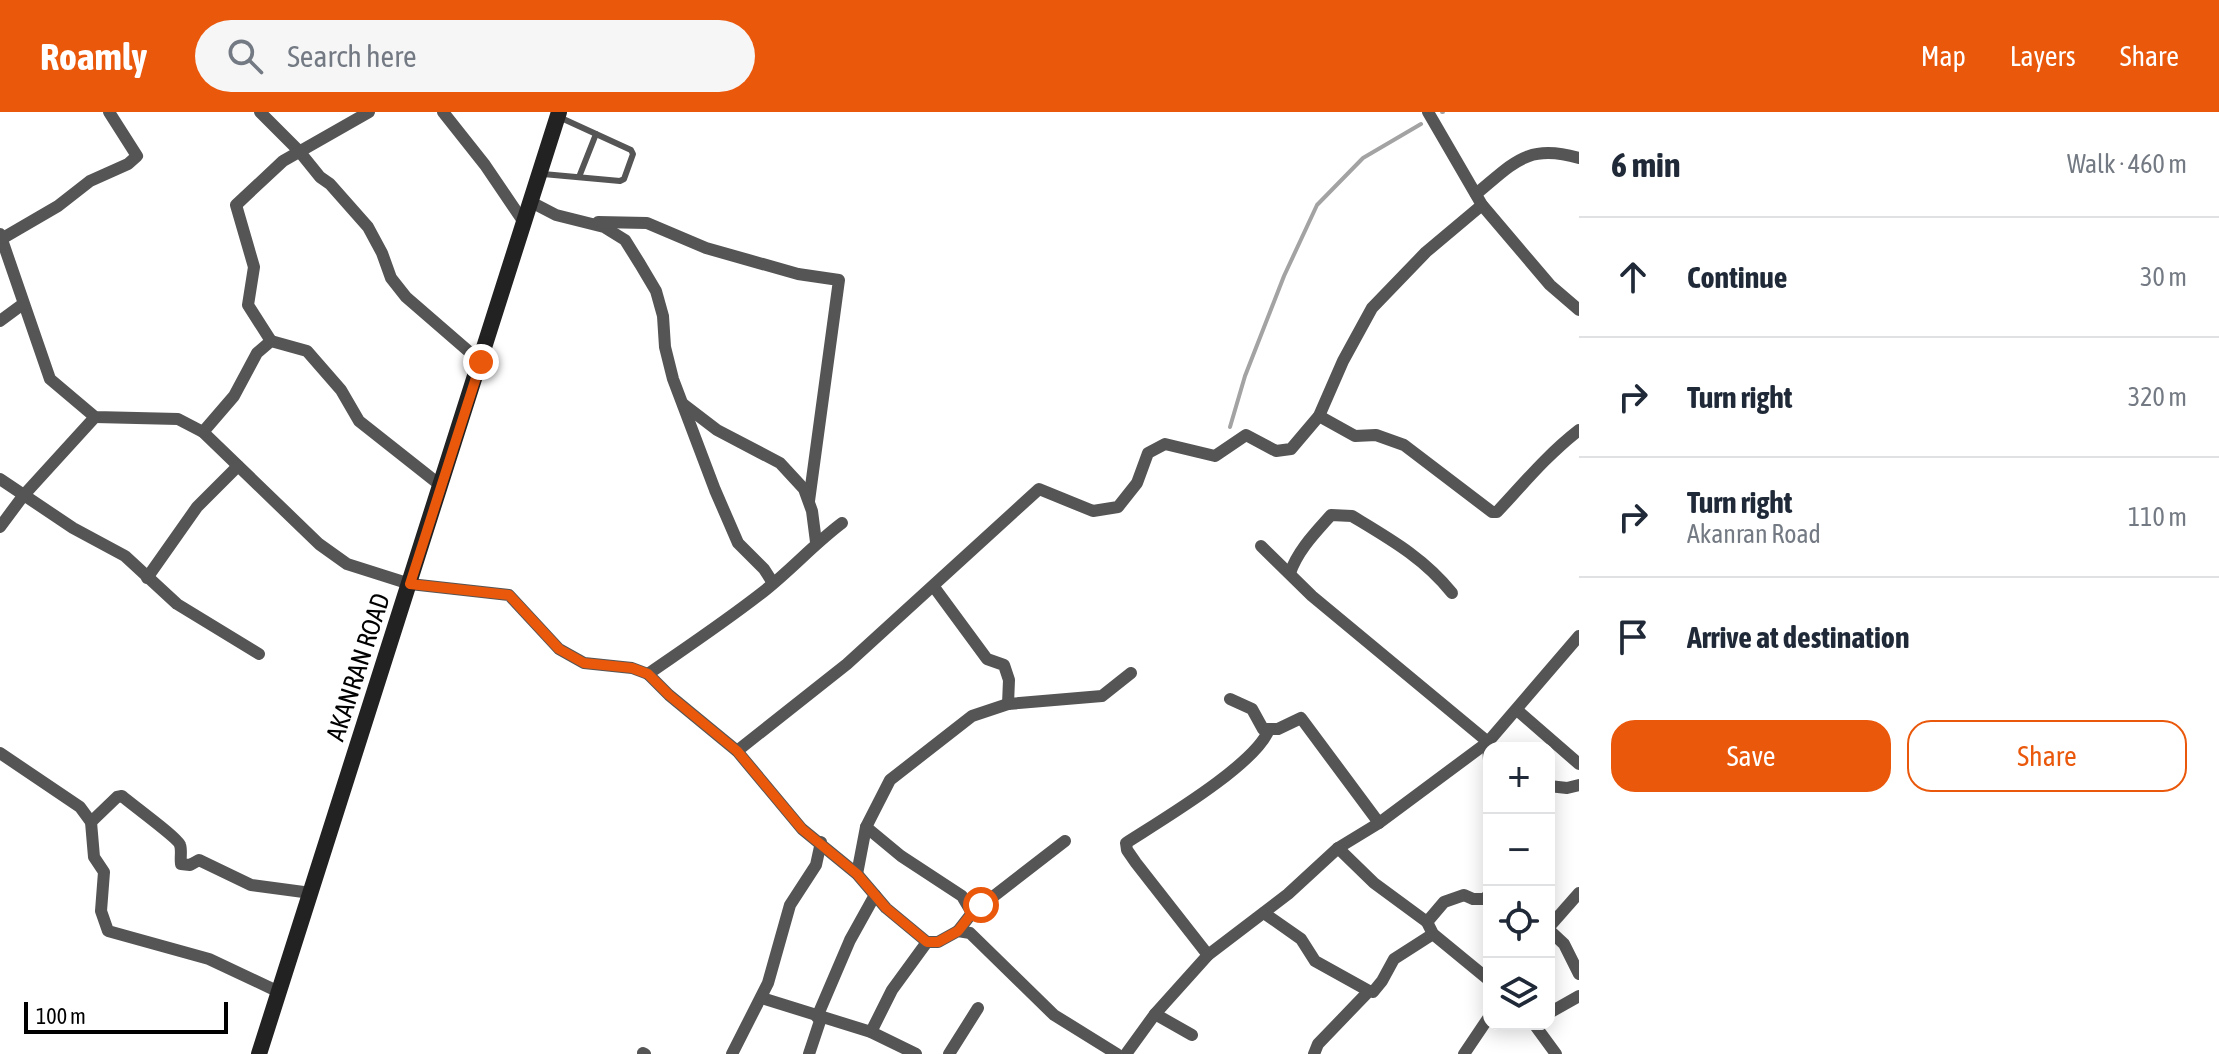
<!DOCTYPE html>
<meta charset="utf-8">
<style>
:root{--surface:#fff;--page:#f6f6f7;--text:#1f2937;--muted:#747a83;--line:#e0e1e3;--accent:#ea580c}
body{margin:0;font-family:"Asap Condensed",sans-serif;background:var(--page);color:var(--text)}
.controls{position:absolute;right:24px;bottom:24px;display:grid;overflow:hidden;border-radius:16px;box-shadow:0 4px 20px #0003}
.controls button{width:72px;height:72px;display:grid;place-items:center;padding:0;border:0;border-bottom:2px solid var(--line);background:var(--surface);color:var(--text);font:40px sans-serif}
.scale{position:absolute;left:24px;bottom:20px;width:204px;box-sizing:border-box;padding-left:8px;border:4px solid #000;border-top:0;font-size:22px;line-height:28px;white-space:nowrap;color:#000;-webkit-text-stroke:6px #fff;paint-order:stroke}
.stop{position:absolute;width:24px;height:24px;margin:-18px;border:6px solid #ea580c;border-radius:50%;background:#fff}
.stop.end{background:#ea580c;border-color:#fff;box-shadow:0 2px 8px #0008}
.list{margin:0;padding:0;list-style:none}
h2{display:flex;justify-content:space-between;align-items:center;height:104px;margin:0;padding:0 32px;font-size:34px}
h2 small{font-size:26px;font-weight:400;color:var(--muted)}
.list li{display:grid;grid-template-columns:52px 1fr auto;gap:24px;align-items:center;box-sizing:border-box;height:120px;padding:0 32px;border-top:2px solid var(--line)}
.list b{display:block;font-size:30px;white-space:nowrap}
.list p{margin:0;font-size:26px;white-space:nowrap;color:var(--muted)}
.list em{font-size:26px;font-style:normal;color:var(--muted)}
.actions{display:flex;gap:16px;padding:24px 32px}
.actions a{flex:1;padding:18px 0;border:2px solid var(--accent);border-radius:24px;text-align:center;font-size:28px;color:var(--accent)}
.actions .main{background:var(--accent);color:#fff}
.icon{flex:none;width:44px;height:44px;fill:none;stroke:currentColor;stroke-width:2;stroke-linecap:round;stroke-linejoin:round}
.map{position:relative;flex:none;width:1579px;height:942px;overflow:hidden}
header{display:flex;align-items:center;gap:48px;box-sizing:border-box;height:112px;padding:0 40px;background:var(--accent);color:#fff}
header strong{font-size:38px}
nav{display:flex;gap:44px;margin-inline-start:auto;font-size:28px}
.search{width:560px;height:72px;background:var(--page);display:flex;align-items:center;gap:20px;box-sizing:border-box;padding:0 28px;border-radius:44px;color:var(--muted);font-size:30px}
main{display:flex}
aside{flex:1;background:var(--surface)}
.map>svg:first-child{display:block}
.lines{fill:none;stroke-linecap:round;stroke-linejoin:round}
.stream{stroke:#a3a3a3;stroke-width:4}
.service{stroke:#555;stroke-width:6}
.minor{stroke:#555;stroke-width:12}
.secondary{stroke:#222;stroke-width:16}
.route{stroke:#ea580c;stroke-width:10}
.labels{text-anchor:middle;stroke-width:6;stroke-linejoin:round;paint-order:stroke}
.street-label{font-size:26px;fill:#000;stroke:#fff}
</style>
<header>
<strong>Roamly</strong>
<div class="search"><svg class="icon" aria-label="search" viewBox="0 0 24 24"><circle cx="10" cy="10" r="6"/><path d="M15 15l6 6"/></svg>Search here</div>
<nav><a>Map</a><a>Layers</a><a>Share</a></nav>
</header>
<main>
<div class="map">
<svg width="1579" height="942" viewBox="0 0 1579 942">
<rect width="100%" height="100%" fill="#fff"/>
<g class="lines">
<!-- stream -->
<g class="stream">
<path d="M 1442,0 L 1443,0"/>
<path d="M 1230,315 L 1245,264 L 1284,164 L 1317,93 L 1363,46 L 1421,12"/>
</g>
<!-- service -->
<g class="service">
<path d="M 543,62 L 620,69 L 624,67 L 633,42 L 631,38 L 559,5"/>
<path d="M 579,65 L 596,22"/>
</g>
<!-- minor -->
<g class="minor">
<path d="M 260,0 L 299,39 L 320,65 L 330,72 L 368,115 L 382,141 L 391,166 L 406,185 L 481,250"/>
<path d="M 443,0 L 485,53 L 525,112"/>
<path d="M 1428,0 L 1482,93 L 1550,173 L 1579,198"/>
<path d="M 1476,82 C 1514,51 1527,31 1579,46"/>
<path d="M 531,90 L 556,103 L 604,115 L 625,128 L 640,152 L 656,179 L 663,204 L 665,235 L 673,267 L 715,378 L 738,431 L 764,457 L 773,471"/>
<path d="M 598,110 L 647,111 L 706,136 L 798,162 L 839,168 L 809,389"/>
<path d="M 0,122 L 50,267 L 95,305 L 178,307 L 203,320 L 319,432 L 347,452 L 410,472 L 509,483 L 559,537 L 584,551 L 632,556 L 648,562 L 669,583 L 737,639 L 802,717 L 857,762 L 886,796 L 927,830 L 938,830 L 958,819 L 970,821 L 1054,903 L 1117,942"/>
<path d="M 3,126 L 58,94 L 90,69 L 128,52 L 137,44 L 109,0"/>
<path d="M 0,209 L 23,192"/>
<path d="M 271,229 L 248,193 L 254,155 L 236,93 L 283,49 L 369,0"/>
<path d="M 683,292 L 717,318 L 780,351 L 804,377 L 812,399 L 816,430"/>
<path d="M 1319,304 L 1355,324 L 1376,323 L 1404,333 L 1492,400 L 1497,400 C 1524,371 1548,342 1579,318"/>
<path d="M 203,320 L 234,284 L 257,241 L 271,229 L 307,239 L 341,278 L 359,309 L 440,373"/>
<path d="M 0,367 L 73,416 L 125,444 L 177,492 L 259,542"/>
<path d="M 0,415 L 23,384 L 95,305"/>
<path d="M 1261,434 L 1312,484 L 1488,630 L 1489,649"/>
<path d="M 1290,461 C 1298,438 1315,421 1331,403 L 1352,404 C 1390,427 1424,446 1452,481"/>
<path d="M 147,466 L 197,395 L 238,354"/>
<path d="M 934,475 L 987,547 L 1004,553 L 1009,568 L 1008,592"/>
<path d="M 648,562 C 687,535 726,509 763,480 C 791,458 814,432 842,411"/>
<path d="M 1230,587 L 1252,597 L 1263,617 L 1278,617 L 1301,606 L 1379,711"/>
<path d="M 1517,598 L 1579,652"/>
<path d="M 737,639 L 847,552 L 1039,377 L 1093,399 L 1118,395 L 1137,371 L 1148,341 L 1165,332 L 1215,344 L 1246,323 L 1276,339 L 1291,337 L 1319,304 L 1343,249 L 1372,196 L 1426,140 L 1482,93"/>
<path d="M 0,641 L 80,695 L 91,710 L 94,745 L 104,760 L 101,799 L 108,819 L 209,847 L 279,880"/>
<path d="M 1549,674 L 1567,676 L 1579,673"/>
<path d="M 91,710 L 117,685 L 122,684 C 131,692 178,726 180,733 C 182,738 180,746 181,752 L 190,753 L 199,748 L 251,773 L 311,781"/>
<path d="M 866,715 L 901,744 L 962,784 L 972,801 L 958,819"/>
<path d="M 1338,736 L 1374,771 L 1427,810 L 1433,822 L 1489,868"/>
<path d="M 857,762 L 866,715 L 890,668 L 972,604 L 1008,592 L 1102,584 L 1131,561"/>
<path d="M 972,801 L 1065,729"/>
<path d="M 1264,801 L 1301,827 L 1315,849 L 1369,879"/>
<path d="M 1427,810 L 1444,790 L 1464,783 L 1473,787 L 1484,787 L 1489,783"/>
<path d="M 1549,815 L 1579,781"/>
<path d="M 1549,818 L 1564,832 L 1579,862"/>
<path d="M 1208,843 L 1136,751 L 1127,738 L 1126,731 C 1160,709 1257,652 1269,617"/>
<path d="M 762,884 L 765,887 L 871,920 L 916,942"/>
<path d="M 1549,901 L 1579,884"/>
<path d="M 1155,902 L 1192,923"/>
<path d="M 817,905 L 850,828 L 875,783"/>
<path d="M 1534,912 L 1556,942"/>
<path d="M 871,920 L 892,878 L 927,830"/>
<path d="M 643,941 L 645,942"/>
<path d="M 732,942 L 768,871 L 790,793 L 816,753 L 821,730"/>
<path d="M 809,942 L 821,906"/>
<path d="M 949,942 L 978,896"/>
<path d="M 1126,942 L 1155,902 L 1208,843 L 1288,782 L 1338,736 L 1379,711 L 1488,630 L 1579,524"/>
<path d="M 1314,942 L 1318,932 L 1369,879 L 1373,880 L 1382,869 L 1394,847 L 1433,822"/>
<path d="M 1464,942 L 1489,905"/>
</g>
<!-- secondary -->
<path class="secondary" d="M 259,942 L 559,0"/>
</g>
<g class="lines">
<!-- route -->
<path class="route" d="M 481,250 L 410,472 L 509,483 L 559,537 L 584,551 L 632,556 L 648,562 L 669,583 L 737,639 L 802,717 L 857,762 L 886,796 L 927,830 L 938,830 L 958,819 L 972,801 L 981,793"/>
</g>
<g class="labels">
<!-- street labels -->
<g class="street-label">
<text transform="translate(358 555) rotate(-72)" y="9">AKANRAN ROAD</text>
</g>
</g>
</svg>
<div class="controls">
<button>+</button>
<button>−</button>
<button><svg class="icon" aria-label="locate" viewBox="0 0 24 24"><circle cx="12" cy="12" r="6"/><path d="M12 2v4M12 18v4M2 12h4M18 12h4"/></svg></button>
<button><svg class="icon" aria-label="layers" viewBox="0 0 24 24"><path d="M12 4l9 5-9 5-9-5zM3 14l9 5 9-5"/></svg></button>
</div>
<div class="scale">100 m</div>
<div class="stop" style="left:981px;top:793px"></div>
<div class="stop end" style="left:481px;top:250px"></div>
</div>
<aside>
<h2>6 min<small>Walk · 460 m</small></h2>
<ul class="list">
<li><svg class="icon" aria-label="ahead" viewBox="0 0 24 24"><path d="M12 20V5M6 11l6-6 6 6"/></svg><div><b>Continue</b></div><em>30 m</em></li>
<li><svg class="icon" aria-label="right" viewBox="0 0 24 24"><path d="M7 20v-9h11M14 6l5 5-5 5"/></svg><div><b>Turn right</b></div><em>320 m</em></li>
<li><svg class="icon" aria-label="right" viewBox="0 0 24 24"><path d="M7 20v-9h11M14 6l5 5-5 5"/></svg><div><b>Turn right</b><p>Akanran Road</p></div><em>110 m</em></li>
<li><svg class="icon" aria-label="arrive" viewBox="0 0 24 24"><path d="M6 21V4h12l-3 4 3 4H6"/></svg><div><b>Arrive at destination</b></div></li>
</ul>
<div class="actions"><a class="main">Save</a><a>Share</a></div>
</aside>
</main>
